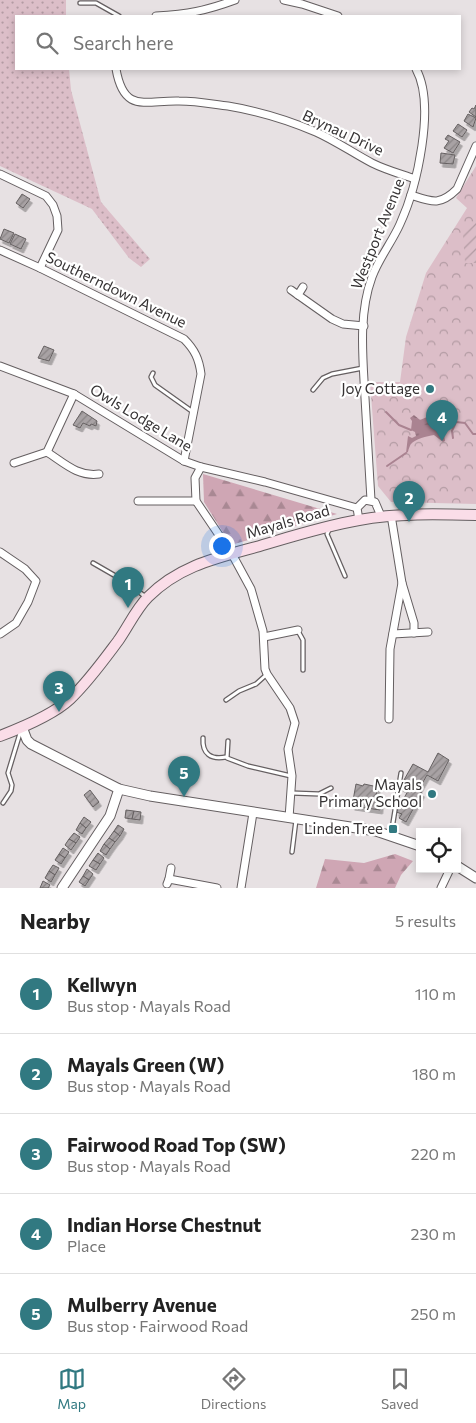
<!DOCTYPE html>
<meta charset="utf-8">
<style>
:root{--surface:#fff;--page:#f2f2f2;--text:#222;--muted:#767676;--line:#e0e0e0;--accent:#317981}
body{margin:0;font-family:Commissioner,sans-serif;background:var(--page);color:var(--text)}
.controls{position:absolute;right:15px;bottom:15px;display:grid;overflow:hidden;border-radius:0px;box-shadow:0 2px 8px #0003}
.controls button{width:45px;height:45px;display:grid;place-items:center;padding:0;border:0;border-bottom:1px solid var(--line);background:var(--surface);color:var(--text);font:25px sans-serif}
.you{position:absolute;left:221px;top:545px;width:18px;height:18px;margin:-12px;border:4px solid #fff;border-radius:50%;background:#1a73e8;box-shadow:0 0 0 8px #1a73e833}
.badge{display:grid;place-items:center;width:32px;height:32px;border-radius:50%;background:var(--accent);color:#fff;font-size:16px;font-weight:700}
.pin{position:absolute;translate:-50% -41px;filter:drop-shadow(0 1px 2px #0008)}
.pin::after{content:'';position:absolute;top:26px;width:18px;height:15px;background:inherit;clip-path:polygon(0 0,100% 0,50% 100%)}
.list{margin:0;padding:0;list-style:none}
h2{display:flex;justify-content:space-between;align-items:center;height:65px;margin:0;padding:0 20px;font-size:21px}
h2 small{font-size:16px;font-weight:400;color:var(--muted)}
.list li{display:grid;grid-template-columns:32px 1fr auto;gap:15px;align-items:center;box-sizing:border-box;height:80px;padding:0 20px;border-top:1px solid var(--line)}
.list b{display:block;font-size:19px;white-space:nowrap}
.list p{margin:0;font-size:16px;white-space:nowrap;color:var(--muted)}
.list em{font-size:16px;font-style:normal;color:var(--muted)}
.icon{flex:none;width:28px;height:28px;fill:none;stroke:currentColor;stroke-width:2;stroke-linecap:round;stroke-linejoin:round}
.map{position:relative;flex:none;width:476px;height:888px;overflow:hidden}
.search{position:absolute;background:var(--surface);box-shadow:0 2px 8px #0003;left:15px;right:15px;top:15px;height:55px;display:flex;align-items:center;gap:12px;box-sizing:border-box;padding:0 18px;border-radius:0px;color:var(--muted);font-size:19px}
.sheet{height:465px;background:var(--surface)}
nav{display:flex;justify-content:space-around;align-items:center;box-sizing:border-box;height:70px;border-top:1px solid var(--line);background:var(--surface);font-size:14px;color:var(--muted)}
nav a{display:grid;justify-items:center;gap:2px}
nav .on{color:var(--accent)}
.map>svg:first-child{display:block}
.grass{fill:url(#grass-dots)}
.forest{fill:url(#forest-firs)}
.park{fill:url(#park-crowns)}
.garden{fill:url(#garden-furrows)}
.water{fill:url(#water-ripples)}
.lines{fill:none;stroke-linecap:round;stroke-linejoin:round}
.stream{stroke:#aa8391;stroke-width:2}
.building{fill:url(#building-hatch);stroke:#656061;filter:url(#shadow)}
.service-casing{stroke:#655f61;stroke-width:5.5}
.minor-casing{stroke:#655f61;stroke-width:9}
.tertiary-casing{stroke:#655f61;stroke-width:11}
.secondary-casing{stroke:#655f61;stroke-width:12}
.service{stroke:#fff;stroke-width:3}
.minor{stroke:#fff;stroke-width:7}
.tertiary{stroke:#fff;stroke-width:9}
.secondary{stroke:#fadde8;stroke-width:10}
.poi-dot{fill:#317981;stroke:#fff;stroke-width:2}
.labels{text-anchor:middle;stroke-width:4.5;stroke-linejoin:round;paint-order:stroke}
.street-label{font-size:15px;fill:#353233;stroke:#fff}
.poi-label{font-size:15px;fill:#353233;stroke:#fff;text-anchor:end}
</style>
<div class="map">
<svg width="476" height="888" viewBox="0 0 476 888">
<defs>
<pattern id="grass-dots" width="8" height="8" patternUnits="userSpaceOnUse" patternTransform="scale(1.25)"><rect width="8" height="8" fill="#dcbec8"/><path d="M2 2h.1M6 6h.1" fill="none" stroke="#b39ba3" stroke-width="1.8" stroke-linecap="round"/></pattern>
<pattern id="forest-firs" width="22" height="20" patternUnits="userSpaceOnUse" patternTransform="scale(1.25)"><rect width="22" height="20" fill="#cfa6b4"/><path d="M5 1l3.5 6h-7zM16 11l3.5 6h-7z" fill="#a98893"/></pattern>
<pattern id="park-crowns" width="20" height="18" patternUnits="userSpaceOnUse" patternTransform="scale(1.25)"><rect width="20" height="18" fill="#dcbec8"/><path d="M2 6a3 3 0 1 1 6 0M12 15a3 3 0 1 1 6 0" fill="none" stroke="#b39ba3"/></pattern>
<pattern id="garden-furrows" width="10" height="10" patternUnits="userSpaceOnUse" patternTransform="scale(1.25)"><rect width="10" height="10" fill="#dcbec8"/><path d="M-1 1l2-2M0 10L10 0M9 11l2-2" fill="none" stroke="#b39ba3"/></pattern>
<pattern id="water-ripples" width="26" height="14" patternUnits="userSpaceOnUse" patternTransform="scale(1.25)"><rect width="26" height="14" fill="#aa8391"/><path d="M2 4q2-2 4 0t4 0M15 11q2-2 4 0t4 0" fill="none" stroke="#8b6c77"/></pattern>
<pattern id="building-hatch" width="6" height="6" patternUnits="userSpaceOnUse" patternTransform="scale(1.25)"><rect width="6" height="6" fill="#a8a2a4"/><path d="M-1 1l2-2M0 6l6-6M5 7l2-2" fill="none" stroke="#8a8586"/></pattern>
<filter id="shadow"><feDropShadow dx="2.5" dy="4" stdDeviation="0" flood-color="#0004"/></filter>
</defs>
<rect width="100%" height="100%" fill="#e7e1e3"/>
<!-- grass -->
<path class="grass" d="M 0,0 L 66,0 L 66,16 L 16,16 L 16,69 L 69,69 L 71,90 L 101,202 L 150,259 L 141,267 L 129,258 L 92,209 L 0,166 Z"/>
<!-- forest -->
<g class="forest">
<path d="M 203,474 L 337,514 L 231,545 L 204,502 Z"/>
<path d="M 395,854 L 413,861 L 401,875 L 395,888 L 316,888 L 325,859 L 364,863 Z"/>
</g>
<!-- park -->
<path class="park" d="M 476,166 L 476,504 L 391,502 L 378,486 L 370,382 L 400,382 L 406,337 L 426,273 L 467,208 L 456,198 Z"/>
<!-- garden -->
<path class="garden" d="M 476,222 L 476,263 L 465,263 L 463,234 Z"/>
<!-- water -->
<path class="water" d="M 434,414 L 441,416 L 445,441 L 443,442 L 434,435 C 427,436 415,439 411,444 C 410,445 408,451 408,452 L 406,453 L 408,436 L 412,438 L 416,436 L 415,432 L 411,430 L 412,421 L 410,418 L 414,415 L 420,420 Z"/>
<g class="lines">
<!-- stream -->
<g class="stream">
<path d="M 386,412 L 399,425 L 411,430"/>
<path d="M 441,418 L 448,417 L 456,422 L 452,431 L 453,438"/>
<path d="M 456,422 L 465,423 L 473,434 L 476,434"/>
<path d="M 387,466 L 406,453"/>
</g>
</g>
<!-- building -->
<g class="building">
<path d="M 476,105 L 476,117 L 469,112 L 472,108 L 474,109 Z"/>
<path d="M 468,114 L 476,118 L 473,127 L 464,121 Z"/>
<path d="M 458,124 L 467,130 L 462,137 L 453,131 Z"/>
<path d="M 448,135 L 460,142 L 453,153 L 444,148 L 449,141 L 445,139 Z"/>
<path d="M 441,153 L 455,155 L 453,164 L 440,163 Z"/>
<path d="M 22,194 L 30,199 L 23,208 L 16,203 Z"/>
<path d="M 4,229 L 14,233 L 9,243 L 0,239 Z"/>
<path d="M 15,234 L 26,239 L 21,249 L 10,244 Z"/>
<path d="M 44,346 L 54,350 L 49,361 L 38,358 Z"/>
<path d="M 82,411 L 97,421 L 96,426 L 91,424 L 90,426 L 83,423 L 80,428 L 73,425 Z"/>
<path d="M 438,753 L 449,760 L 438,781 L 427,775 L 418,791 L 422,793 L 406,822 L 399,818 L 402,814 L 396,812 L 408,791 L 400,787 L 413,764 L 428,772 Z"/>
<path d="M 356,784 L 363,786 L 364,784 L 378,787 L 376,795 L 382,796 L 380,810 L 352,806 Z"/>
<path d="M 90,790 L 99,802 L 93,807 L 84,795 Z"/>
<path d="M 126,810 L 134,811 L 132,819 L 125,818 Z"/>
<path d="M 134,811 L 141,812 L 140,820 L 132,819 Z"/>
<path d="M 84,817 L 91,822 L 86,828 L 80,823 Z"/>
<path d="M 80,823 L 86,828 L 82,834 L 76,830 Z"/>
<path d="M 118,825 L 124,829 L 120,836 L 114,831 Z"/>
<path d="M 114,831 L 120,836 L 115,842 L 109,838 Z"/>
<path d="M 74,833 L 80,837 L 76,843 L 69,839 Z"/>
<path d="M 109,838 L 115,842 L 110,849 L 104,844 Z"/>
<path d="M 69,839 L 76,843 L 71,850 L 65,845 Z"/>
<path d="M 104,844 L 110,849 L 106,855 L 100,851 Z"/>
<path d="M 63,848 L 69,852 L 65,858 L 59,854 Z"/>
<path d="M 98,853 L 104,858 L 100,864 L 93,860 Z"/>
<path d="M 59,854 L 65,858 L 61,864 L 55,860 Z"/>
<path d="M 93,860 L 100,864 L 96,870 L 89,866 Z"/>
<path d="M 53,865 L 59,868 L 55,875 L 49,871 Z"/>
<path d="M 87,869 L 93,874 L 89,880 L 83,876 Z"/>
<path d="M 49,871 L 55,875 L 51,882 L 45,878 Z"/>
<path d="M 83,876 L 89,880 L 85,886 L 79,882 Z"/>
<path d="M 43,881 L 50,885 L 48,888 L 40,888 Z"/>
</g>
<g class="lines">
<defs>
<g id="service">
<path d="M 80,3 L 96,3 L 119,16"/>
<path d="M 153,373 L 151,377 L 155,385 L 193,412"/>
<path d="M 313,390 L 323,378 L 332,374 L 363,368"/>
<path d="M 330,528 L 327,534 L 345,576"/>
<path d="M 93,563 L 126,582 L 147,598"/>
<path d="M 298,631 L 303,640 L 303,670"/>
<path d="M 226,700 L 239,691 L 256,684 L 266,675"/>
<path d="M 203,738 C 202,754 211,760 226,757"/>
<path d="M 228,741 L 227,758 L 248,766 L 291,776"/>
<path d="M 292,793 L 319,794 L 331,788"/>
<path d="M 3,803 L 11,791 L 12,785 L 8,773 L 21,730"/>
<path d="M 391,835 L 401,773"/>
<path d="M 292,852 L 296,820"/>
</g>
<g id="minor">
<path d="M 284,0 L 302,4 L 338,16"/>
<path d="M 156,16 C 188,14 205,11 235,0"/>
<path d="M 116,69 C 124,114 145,100 179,101 C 196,101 212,104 228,106 C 258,111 288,120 316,132 C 336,141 353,153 372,163 C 386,170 401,174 415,179"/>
<path d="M 0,174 L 46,196 L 53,205 L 57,216 L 58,230 L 40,268"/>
<path d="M 411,195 C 432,202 440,206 457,189 L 476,146"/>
<path d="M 0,250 L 40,268 L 184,339 C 195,350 199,359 201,374 L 184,461"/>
<path d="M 303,287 L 298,295 L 332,319 L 343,324 L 364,326"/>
<path d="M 291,290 L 298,295"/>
<path d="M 0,366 L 74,394 L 184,461 L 201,467 L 265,482 L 357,508"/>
<path d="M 47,452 C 64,463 78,477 99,474"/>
<path d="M 14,463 L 47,452 L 74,394"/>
<path d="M 201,467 L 195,478 L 196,501 L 221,538 L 229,555"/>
<path d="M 371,500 C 369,466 367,432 365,398 C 363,359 358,315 372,277 C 379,258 392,242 400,224 C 417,187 436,105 416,69"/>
<path d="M 138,501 L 196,501"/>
<path d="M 359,520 L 357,508 L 365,500 L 375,502 L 381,516"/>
<path d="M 0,552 L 25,569 L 36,581 L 28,602 L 16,623 L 0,634"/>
<path d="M 232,554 L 251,589 L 263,631 L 265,669 L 267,674 L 290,708 L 295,723 L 288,749 L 292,776 L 289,818"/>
<path d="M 402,583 L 414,623 L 414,633"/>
<path d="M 393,634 L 428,632"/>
<path d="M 264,637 L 298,630"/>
<path d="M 389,719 L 390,649 L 402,583 L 391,515"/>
<path d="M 169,879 L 171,868"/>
<path d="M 167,884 L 169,879 L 217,888"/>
<path d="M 241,888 L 253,813"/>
<path d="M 441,888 L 450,869"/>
</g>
<g id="tertiary">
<path d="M 22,727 L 27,740 L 31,744 L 119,789 L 150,796 L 376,831 L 420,846"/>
<path d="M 457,866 L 476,878"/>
<path d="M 62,888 L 110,816 L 119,789"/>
</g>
<path id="secondary" d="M 0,736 C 21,728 54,714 70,699 C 88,682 103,661 118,641 C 128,627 136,609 148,597 C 179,566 216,558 256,547 C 290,537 324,526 359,520 C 397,513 437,514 476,515"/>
</defs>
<!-- service casing -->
<use href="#service" class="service-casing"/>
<!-- minor casing -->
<use href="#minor" class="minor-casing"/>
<!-- tertiary casing -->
<use href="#tertiary" class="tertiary-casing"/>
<!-- secondary casing -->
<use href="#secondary" class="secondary-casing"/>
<!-- service -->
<use href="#service" class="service"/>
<!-- minor -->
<use href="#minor" class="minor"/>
<!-- tertiary -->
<use href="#tertiary" class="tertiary"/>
<!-- secondary -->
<use href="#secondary" class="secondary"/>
</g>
<!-- markers -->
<g class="poi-dot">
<circle cx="430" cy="389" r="5"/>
<circle cx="432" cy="794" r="5"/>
<rect x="388" y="824" width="10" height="10" rx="2.5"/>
</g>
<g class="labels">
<!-- street labels -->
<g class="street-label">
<text transform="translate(343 133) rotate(25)" y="5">Brynau Drive</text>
<text transform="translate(378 234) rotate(-68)" y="5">Westport Avenue</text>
<text transform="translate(116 290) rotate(26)" y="5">Southerndown Avenue</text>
<text transform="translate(141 418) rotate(31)" y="5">Owls Lodge Lane</text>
<text transform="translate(288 522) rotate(-16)" y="5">Mayals Road</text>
</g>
<!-- poi labels -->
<g class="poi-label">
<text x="420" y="394">Joy Cottage</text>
<text x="422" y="790">Mayals<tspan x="422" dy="17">Primary School</tspan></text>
<text x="383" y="834">Linden Tree</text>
</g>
</g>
</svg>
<div class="controls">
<button><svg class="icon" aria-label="locate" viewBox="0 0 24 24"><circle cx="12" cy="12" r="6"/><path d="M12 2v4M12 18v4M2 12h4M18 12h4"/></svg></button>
</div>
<div class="you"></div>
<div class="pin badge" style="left:128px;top:608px">1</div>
<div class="pin badge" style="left:409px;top:522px">2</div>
<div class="pin badge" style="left:59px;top:712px">3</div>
<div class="pin badge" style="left:442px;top:441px">4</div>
<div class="pin badge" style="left:184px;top:797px">5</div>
<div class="search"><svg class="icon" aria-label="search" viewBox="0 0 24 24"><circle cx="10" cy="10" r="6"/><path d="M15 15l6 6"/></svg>Search here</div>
</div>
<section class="sheet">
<h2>Nearby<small>5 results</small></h2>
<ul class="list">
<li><span class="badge">1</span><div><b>Kellwyn</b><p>Bus stop · Mayals Road</p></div><em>110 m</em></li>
<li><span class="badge">2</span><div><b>Mayals Green (W)</b><p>Bus stop · Mayals Road</p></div><em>180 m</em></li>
<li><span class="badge">3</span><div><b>Fairwood Road Top (SW)</b><p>Bus stop · Mayals Road</p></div><em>220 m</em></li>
<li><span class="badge">4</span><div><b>Indian Horse Chestnut</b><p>Place</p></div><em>230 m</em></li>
<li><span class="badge">5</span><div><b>Mulberry Avenue</b><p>Bus stop · Fairwood Road</p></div><em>250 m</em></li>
</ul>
</section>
<nav>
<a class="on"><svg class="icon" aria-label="map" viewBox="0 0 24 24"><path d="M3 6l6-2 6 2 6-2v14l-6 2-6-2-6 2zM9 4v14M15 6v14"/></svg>Map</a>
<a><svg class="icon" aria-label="directions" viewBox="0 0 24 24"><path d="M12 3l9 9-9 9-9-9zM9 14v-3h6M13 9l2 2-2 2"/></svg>Directions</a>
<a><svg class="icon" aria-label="saved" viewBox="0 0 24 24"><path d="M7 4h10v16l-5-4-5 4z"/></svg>Saved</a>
</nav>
